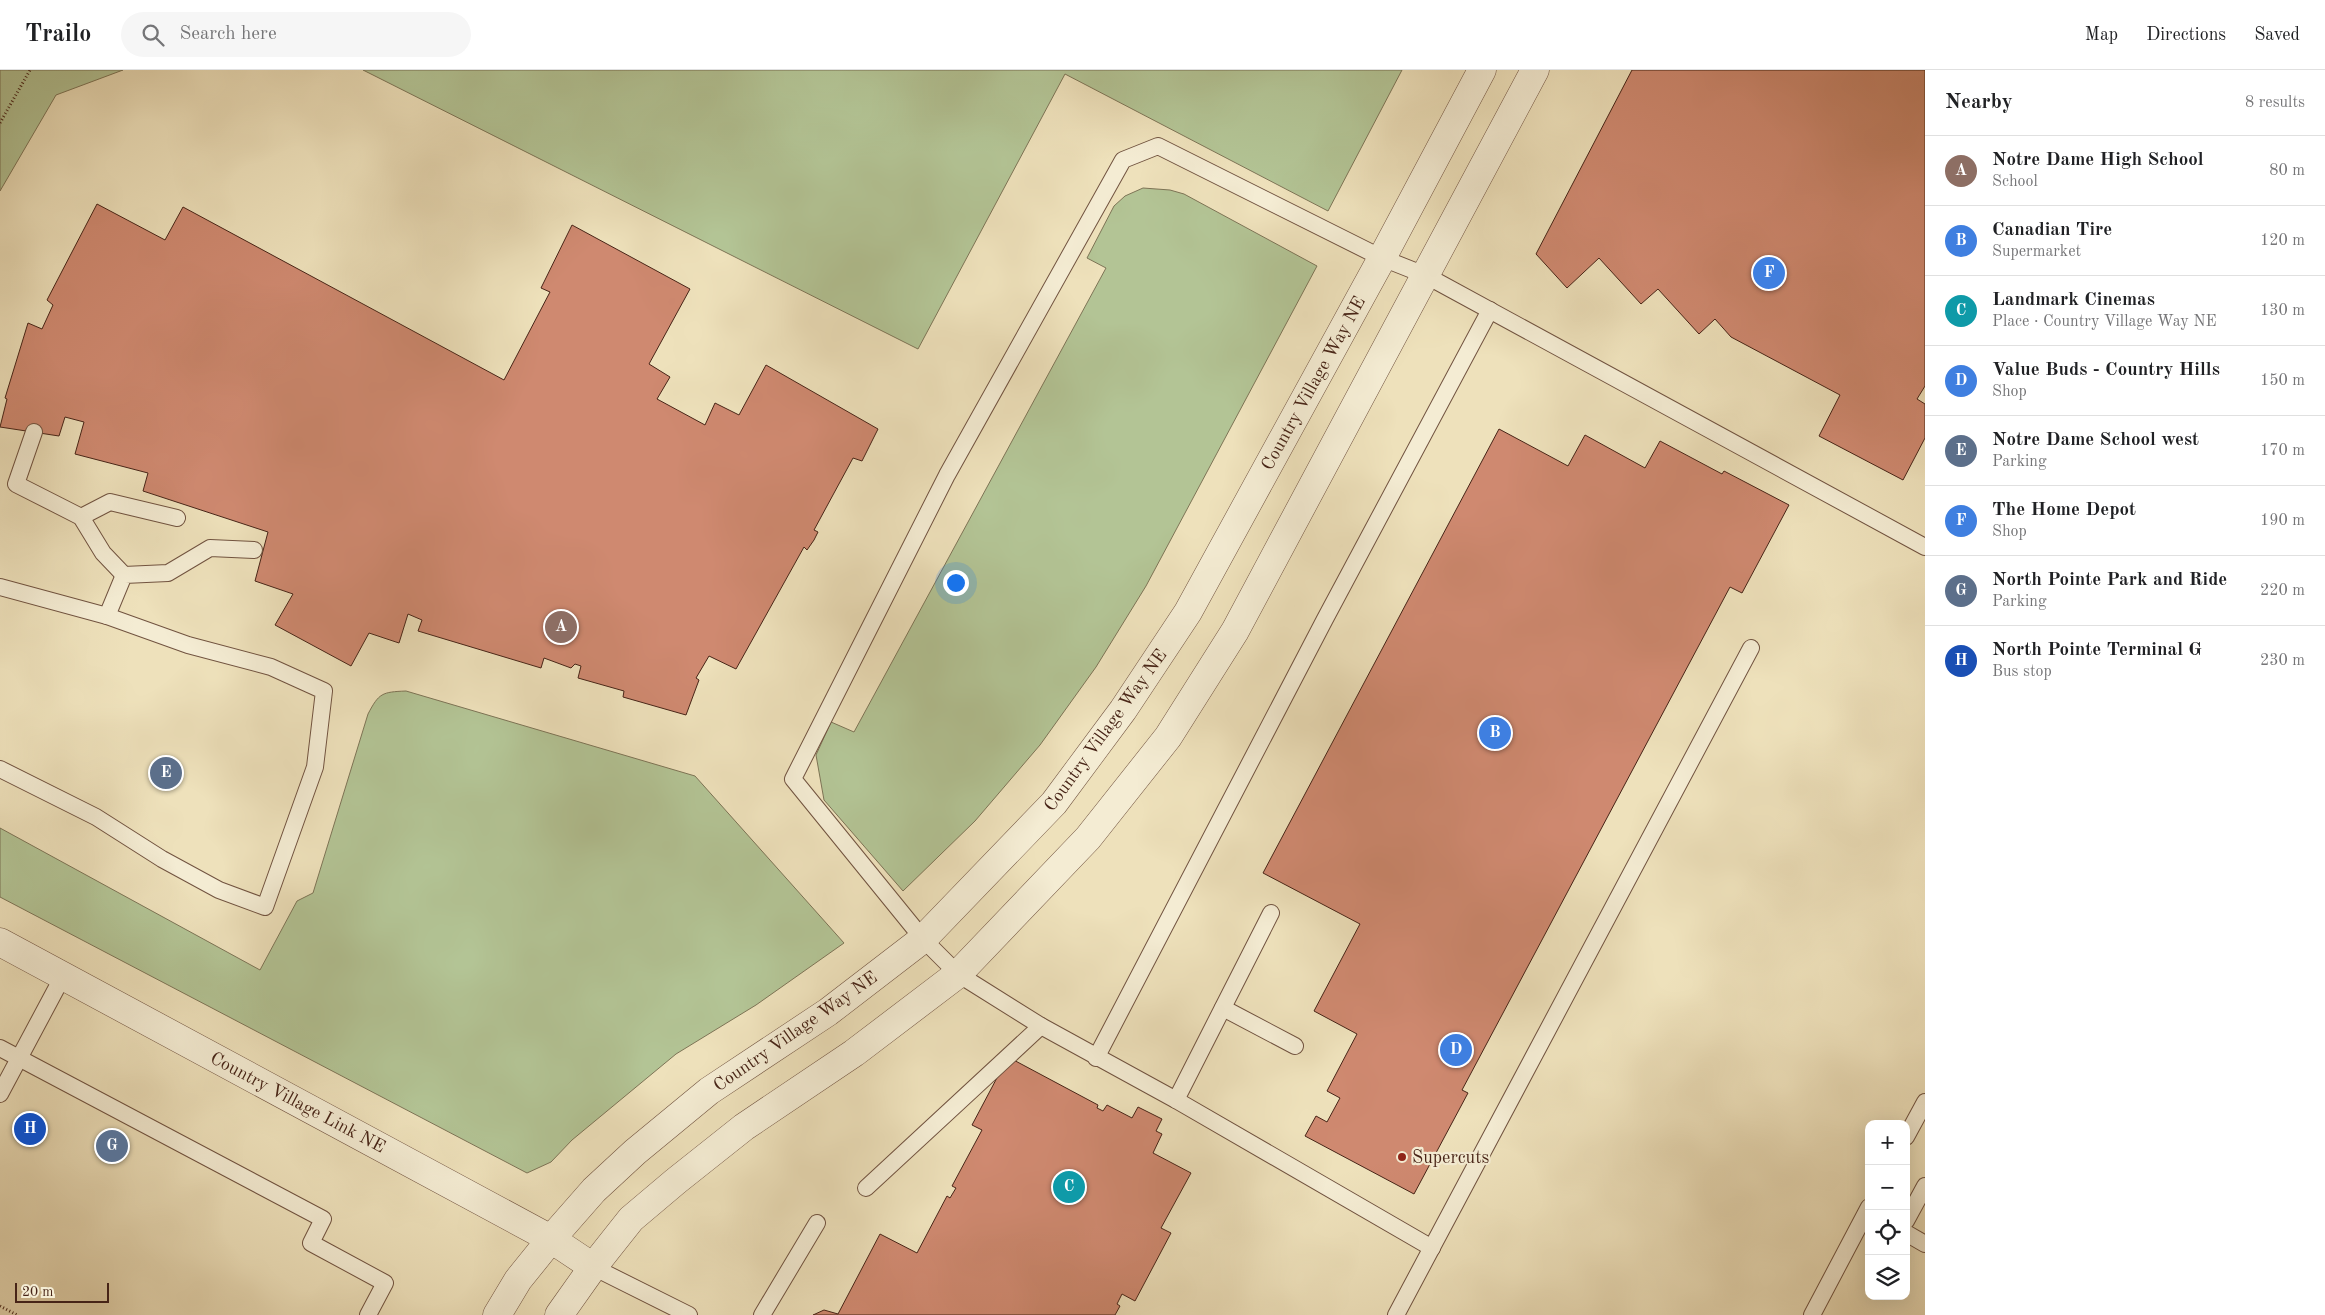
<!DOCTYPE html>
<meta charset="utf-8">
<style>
:root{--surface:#fff;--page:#f6f6f6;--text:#202124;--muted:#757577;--line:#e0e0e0;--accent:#8f2418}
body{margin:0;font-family:"Old Standard TT",serif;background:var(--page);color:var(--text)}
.controls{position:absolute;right:15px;bottom:15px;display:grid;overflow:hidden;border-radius:10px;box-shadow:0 5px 20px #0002}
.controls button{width:45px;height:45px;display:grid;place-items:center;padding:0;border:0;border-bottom:1px solid var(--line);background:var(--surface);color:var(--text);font:25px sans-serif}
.scale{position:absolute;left:15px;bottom:12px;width:94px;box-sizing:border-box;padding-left:5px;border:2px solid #472417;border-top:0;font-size:14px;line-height:18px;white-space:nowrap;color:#472417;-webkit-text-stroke:4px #f4ecd3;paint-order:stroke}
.you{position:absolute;left:955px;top:512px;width:18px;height:18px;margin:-12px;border:4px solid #fff;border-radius:50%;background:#1a73e8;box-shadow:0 0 0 8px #1a73e833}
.badge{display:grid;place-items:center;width:32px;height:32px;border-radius:50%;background:var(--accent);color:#fff;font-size:16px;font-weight:700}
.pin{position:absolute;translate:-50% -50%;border:2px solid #fff;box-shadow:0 1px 5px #0006}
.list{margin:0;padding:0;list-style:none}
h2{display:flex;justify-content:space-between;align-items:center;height:65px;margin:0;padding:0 20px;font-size:21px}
h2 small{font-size:16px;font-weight:400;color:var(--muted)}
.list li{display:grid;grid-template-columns:32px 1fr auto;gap:15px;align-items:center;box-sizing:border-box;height:70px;padding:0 20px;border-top:1px solid var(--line)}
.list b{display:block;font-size:19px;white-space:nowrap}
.list p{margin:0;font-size:16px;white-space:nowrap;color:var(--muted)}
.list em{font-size:16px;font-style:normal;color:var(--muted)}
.icon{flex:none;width:28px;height:28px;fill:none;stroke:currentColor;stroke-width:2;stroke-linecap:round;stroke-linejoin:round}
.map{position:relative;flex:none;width:1925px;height:1245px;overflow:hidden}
header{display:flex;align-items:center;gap:30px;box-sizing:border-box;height:70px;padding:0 25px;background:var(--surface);border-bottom:1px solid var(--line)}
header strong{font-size:24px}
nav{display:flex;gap:28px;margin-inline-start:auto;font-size:18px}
.search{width:350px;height:45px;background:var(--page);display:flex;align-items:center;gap:12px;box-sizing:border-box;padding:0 18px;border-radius:28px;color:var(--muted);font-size:19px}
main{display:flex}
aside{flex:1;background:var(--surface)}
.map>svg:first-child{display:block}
.green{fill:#b3c495;stroke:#7d7456}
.building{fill:#cf8970;stroke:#472417}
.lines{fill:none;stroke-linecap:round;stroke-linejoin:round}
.service-casing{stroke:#715340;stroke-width:18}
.tertiary-casing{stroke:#715340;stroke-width:29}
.path{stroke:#472417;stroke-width:3;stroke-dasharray:1 2.5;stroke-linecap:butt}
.service{stroke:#f4ecd3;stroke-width:16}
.tertiary{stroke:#f4ecd3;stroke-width:28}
.poi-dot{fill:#8f2418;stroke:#f4ecd3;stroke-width:2}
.labels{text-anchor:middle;stroke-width:4.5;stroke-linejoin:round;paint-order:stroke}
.street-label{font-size:18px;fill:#472417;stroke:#f4ecd3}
.poi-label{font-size:18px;fill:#472417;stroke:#f4ecd3;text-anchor:start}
</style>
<header>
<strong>Trailo</strong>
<div class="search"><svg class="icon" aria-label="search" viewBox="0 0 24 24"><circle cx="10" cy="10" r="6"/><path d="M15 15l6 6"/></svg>Search here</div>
<nav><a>Map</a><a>Directions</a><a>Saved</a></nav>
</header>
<main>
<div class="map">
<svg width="1925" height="1245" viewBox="0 0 1925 1245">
<rect width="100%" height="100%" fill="#eee1bb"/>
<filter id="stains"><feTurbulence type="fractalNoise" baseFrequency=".004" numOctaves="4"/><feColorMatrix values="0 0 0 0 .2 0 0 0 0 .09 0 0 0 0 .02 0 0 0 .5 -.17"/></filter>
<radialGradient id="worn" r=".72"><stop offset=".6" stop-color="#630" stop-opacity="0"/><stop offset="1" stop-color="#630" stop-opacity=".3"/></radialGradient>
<!-- green -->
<g class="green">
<path d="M 0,0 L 123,0 L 56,25 L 0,121 Z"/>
<path d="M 363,0 L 1402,0 L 1328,141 L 1065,4 L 918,279 Z"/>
<path d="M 1143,118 L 1170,120 L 1184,124 L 1317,196 L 1146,516 L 1096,597 L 1040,675 L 975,751 L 903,821 L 824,730 L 816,685 L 831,652 L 854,662 L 1106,198 L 1087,188 L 1114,136 L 1125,126 Z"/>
<path d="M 406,621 L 695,706 L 844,873 L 756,935 L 676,984 L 572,1070 L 551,1092 L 527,1103 L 0,827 L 0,758 L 260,900 L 297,831 L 313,823 L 368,644 C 379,623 382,622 406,621 Z"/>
</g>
<!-- building -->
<g class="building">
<path d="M 1632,0 L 1925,0 L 1925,316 L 1917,329 L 1925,334 L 1925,368 L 1903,410 L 1819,366 L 1840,325 L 1731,267 L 1715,249 L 1699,264 L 1658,219 L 1641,234 L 1599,188 L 1567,218 L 1536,184 Z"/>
<path d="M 97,134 L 165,170 L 183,137 L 504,310 L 550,222 L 541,218 L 572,155 L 690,219 L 649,294 L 670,307 L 657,329 L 705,355 L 715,333 L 739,345 L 766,295 L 878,359 L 862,391 L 853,388 L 814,460 L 818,462 L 814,470 L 807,480 L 804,477 L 736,599 L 709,586 L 696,608 L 699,610 L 686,645 L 623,627 L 624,621 L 578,608 L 581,596 L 575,594 L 571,598 L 544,588 L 541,598 L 418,561 L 422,550 L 408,544 L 399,573 L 369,563 L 351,596 L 275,555 L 293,524 L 255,511 L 268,462 L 143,421 L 148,403 L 75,384 L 84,352 L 65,347 L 59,366 L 0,357 L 7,329 L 5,328 L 28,253 L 42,259 L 53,235 L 47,230 Z"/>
<path d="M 1499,359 L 1568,396 L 1585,365 L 1645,398 L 1660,371 L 1722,404 L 1724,401 L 1789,435 L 1742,523 L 1730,517 L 1462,1020 L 1468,1023 L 1414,1124 L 1305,1066 L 1316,1046 L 1327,1052 L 1340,1028 L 1327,1021 L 1357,964 L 1314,941 L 1360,854 L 1263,803 Z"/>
<path d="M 1008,987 L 1098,1035 L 1097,1038 L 1103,1041 L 1107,1035 L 1132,1048 L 1138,1037 L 1162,1049 L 1156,1061 L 1162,1064 L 1153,1083 L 1191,1103 L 1161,1158 L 1171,1163 L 1135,1231 L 1122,1224 L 1117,1234 L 1120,1236 L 1115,1245 L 813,1245 L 824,1240 L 838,1244 L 880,1164 L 917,1183 L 947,1126 L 950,1128 L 956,1118 L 952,1116 L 982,1060 L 972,1055 Z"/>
</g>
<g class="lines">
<defs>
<g id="service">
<path d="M 34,362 L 16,414 L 81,447 L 103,483 L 124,505"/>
<path d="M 81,447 L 110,432 L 177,448"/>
<path d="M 0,517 L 107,546 L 188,575 L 271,597 L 324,621 L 315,697 L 265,837 L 219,820 L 162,789 L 96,747 L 0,699"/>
<path d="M 107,546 L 124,505 L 168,503 L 210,478 L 254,480"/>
<path d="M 1223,938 L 1295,976"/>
<path d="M 0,978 L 323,1149 L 311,1173 L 385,1213 L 368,1245"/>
<path d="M 1096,988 L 1325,549 L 1490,240"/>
<path d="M 0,1024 L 63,906"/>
<path d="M 1176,1030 L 1271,843"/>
<path d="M 1906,1067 L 1925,1032"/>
<path d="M 866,1118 L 1041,956"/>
<path d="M 1906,1151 L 1925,1116"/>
<path d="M 1906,1163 L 1925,1174"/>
<path d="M 1432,1178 L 1176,1030 L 1041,956 L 958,904 L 923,869 L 793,709 L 947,405 L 1123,90 L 1158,76 L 1382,188 L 1425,205 L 1925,477"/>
<path d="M 593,1197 L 689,1245"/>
<path d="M 762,1245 L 817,1153"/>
<path d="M 1396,1245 L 1751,578"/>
<path d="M 1812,1245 L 1869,1137"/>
</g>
<g id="tertiary">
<path d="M 0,872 L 551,1169 L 593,1197"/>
<path d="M 497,1245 L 518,1210 L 551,1169 L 594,1120 L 635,1082 L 709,1021 L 828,942 L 923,869 L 1054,733 L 1123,640 L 1188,542 L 1382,188 L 1482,0"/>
<path d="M 559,1245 L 593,1197 L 631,1149 L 676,1111 L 744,1057 L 854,983 L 958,904 L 1088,768 L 1168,667 L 1235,561 L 1535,0"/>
</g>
</defs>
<!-- service casing -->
<use href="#service" class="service-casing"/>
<!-- tertiary casing -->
<use href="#tertiary" class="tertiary-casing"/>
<!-- path -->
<g class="path">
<path d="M 0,53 L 30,0"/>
<path d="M 0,1236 L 17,1245"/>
</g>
<!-- service -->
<use href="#service" class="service"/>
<!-- tertiary -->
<use href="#tertiary" class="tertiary"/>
</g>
<!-- markers -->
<circle class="poi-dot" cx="1402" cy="1087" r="5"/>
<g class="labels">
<!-- street labels -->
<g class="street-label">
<text transform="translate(1313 313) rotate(-61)" y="6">Country Village Way NE</text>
<text transform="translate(1105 660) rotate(-54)" y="6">Country Village Way NE</text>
<text transform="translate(795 961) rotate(-35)" y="6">Country Village Way NE</text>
<text transform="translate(298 1032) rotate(28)" y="6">Country Village Link NE</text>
</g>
<!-- poi labels -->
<g class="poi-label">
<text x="1412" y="1093">Supercuts</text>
</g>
</g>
<rect width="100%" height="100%" filter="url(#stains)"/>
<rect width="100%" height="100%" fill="url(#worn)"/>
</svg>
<div class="controls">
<button>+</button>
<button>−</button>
<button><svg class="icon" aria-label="locate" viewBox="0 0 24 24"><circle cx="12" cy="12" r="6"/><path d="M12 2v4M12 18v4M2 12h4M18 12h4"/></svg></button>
<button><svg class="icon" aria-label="layers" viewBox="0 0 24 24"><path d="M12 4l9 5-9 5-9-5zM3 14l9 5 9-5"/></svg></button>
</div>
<div class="scale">20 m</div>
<div class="you"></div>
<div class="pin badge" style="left:561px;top:557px;background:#8d6e63">A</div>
<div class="pin badge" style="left:1495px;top:663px;background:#3f7fe0">B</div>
<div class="pin badge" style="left:1069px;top:1117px;background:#0f9aa8">C</div>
<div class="pin badge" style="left:1456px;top:980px;background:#3f7fe0">D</div>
<div class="pin badge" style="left:166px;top:703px;background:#5c6f8a">E</div>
<div class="pin badge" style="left:1769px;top:203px;background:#3f7fe0">F</div>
<div class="pin badge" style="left:112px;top:1076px;background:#5c6f8a">G</div>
<div class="pin badge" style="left:30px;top:1059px;background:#1a4fb4">H</div>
</div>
<aside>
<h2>Nearby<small>8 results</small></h2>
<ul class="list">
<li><span class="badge" style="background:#8d6e63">A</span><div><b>Notre Dame High School</b><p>School</p></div><em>80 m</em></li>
<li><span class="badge" style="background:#3f7fe0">B</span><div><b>Canadian Tire</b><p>Supermarket</p></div><em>120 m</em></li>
<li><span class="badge" style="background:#0f9aa8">C</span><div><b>Landmark Cinemas</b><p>Place · Country Village Way NE</p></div><em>130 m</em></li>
<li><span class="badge" style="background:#3f7fe0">D</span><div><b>Value Buds - Country Hills</b><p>Shop</p></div><em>150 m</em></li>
<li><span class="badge" style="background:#5c6f8a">E</span><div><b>Notre Dame School west</b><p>Parking</p></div><em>170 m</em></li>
<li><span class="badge" style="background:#3f7fe0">F</span><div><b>The Home Depot</b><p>Shop</p></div><em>190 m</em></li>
<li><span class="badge" style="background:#5c6f8a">G</span><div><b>North Pointe Park and Ride</b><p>Parking</p></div><em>220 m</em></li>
<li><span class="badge" style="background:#1a4fb4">H</span><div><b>North Pointe Terminal G</b><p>Bus stop</p></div><em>230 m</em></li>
</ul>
</aside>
</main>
